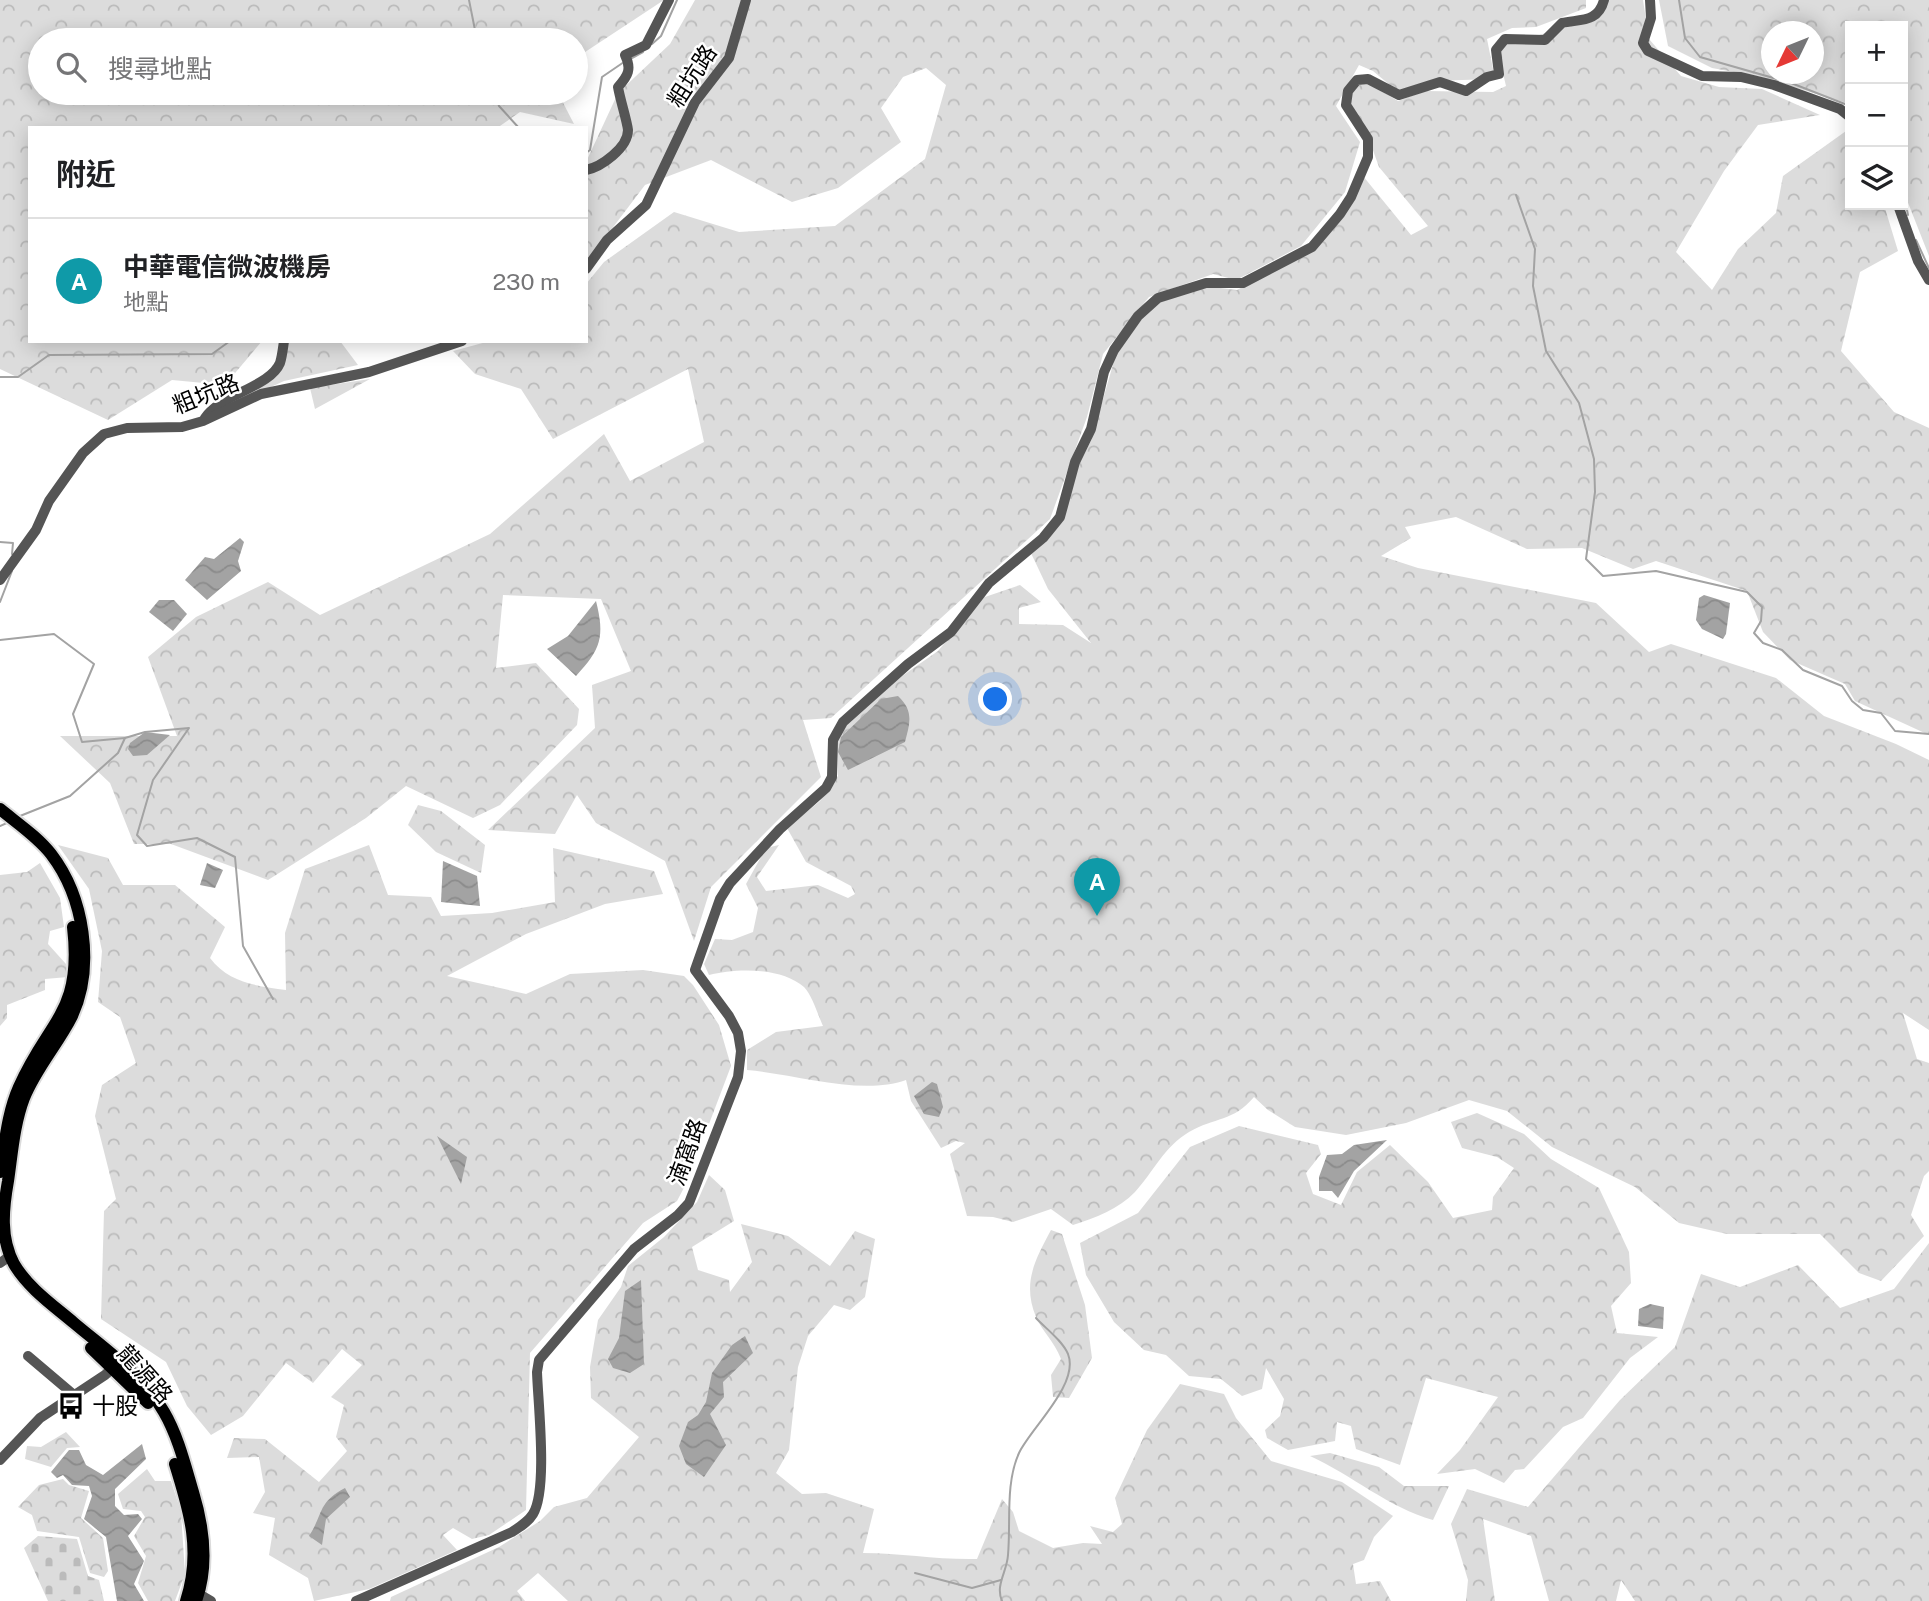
<!DOCTYPE html>
<html lang="zh-TW">
<meta charset="utf-8">
<style>
:root{--surface:#fff;--page:#f2f2f2;--text:#202124;--muted:#757577;--line:#e0e0e0;--accent:#2563eb}
body{margin:0;font-family:"Public Sans","Noto Sans TC",sans-serif;background:var(--page);color:var(--text)}
.controls{position:absolute;right:21px;top:21px;display:grid;overflow:hidden;border-radius:0px;box-shadow:0 4px 18px #0003}
.controls button{width:63px;height:63px;display:grid;place-items:center;padding:0;border:0;border-bottom:2px solid var(--line);background:var(--surface);color:var(--text);font:35px sans-serif}
.compass{position:absolute;left:1761px;top:21px;width:63px;height:63px;border-radius:50%;background:var(--surface);box-shadow:0 4px 18px #0003;rotate:227deg}
.you{position:absolute;left:996px;top:700px;width:24px;height:24px;margin:-18px;border:5px solid #fff;border-radius:50%;background:#1a73e8;box-shadow:0 0 0 10px #1a73e833}
.badge{display:grid;place-items:center;width:46px;height:46px;border-radius:50%;background:var(--accent);color:#fff;font-size:23px;font-weight:700}
.pin{position:absolute;translate:-50% -58px;filter:drop-shadow(0 2px 4px #0008)}
.pin::after{content:'';position:absolute;top:37px;width:24px;height:21px;background:inherit;clip-path:polygon(0 0,100% 0,50% 100%)}
.list{margin:0;padding:0;list-style:none}
h2{display:flex;justify-content:space-between;align-items:center;height:91px;margin:0;padding:0 28px;font-size:30px}
h2 small{font-size:23px;font-weight:400;color:var(--muted)}
.list li{display:grid;grid-template-columns:46px 1fr auto;gap:21px;align-items:center;box-sizing:border-box;height:126px;padding:0 28px;border-top:2px solid var(--line)}
.list b{display:block;font-size:26px;white-space:nowrap}
.list p{margin:0;font-size:23px;white-space:nowrap;color:var(--muted)}
.list em{font-size:23px;font-style:normal;color:var(--muted)}
.icon{flex:none;width:38px;height:38px;fill:none;stroke:currentColor;stroke-width:2;stroke-linecap:round;stroke-linejoin:round}
.map{position:relative;flex:none;width:1929px;height:1601px;overflow:hidden}
.search{position:absolute;background:var(--surface);box-shadow:0 4px 18px #0003;left:28px;top:28px;width:560px;height:77px;display:flex;align-items:center;gap:18px;box-sizing:border-box;padding:0 24px;border-radius:38px;color:var(--muted);font-size:26px}
.panel{position:absolute;background:var(--surface);box-shadow:0 4px 18px #0003;left:28px;top:126px;width:560px;height:217px;border-radius:0px}
.map>svg:first-child{display:block}
.forest{fill:url(#forest-crowns);fill-rule:evenodd}
.cemetery{fill:url(#cemetery-stones)}
.water{fill:url(#water-waves)}
.lines{fill:none;stroke-linecap:round;stroke-linejoin:round}
.stream{stroke:#a3a3a3;stroke-width:2}
.major-casing{stroke:#dbdbdb;stroke-width:16}
.minor{stroke:#555;stroke-width:10}
.major{stroke:#000;stroke-width:12}
.labels{text-anchor:middle;stroke-width:5;stroke-linejoin:round;paint-order:stroke}
.street-label{font-size:23px;fill:#000;stroke:#fff}
.poi-label{font-size:23px;fill:#000;stroke:#fff;text-anchor:start}
</style>
<div class="map">
<svg width="1929" height="1601" viewBox="0 0 1929 1601">
<defs>
<pattern id="forest-crowns" width="20" height="18" patternUnits="userSpaceOnUse" patternTransform="scale(1.75)"><rect width="20" height="18" fill="#dcdcdc"/><path d="M2 6a3 3 0 1 1 6 0M12 15a3 3 0 1 1 6 0" fill="none" stroke="#bbb"/></pattern>
<pattern id="cemetery-stones" width="16" height="16" patternUnits="userSpaceOnUse" patternTransform="scale(1.75)"><rect width="16" height="16" fill="#dcdcdc"/><path d="M2 7V4a2 2 0 0 1 4 0v3zM10 15v-3a2 2 0 0 1 4 0v3z" fill="#bbb"/></pattern>
<pattern id="water-waves" width="16" height="10" patternUnits="userSpaceOnUse" patternTransform="scale(1.75)"><rect width="16" height="10" fill="#a3a3a3"/><path d="M0 5q4-4 8 0t8 0" fill="none" stroke="#8b8b8b"/></pattern>
</defs>
<rect width="100%" height="100%" fill="#fff"/>
<!-- forest -->
<g class="forest">
<path d="M 0,0 L 664,0 L 576,58 L 576,40 L 40,40 L 40,93 L 558,93 L 574,124 L 520,112 L 497,128 L 30,128 L 30,341 L 262,341 L 225,385 L 172,380 L 108,420 L 0,369 Z"/>
<path d="M 695,0 L 1586,0 L 1586,8 L 1536,27 L 1512,28 L 1487,39 L 1495,79 L 1430,81 L 1397,91 L 1373,71 L 1359,65 L 1336,106 L 1360,142 L 1345,192 L 1301,246 L 1236,280 L 1213,274 L 1149,297 L 1103,354 L 1087,417 L 1050,519 L 831,718 L 803,720 L 821,777 L 711,887 L 694,941 L 665,861 L 596,823 L 577,795 L 555,834 L 488,830 L 595,728 L 592,685 L 631,671 L 601,599 L 503,595 L 496,668 L 536,663 L 579,709 L 577,725 L 500,805 L 473,818 L 406,786 L 366,818 L 268,880 L 171,844 L 134,844 L 110,783 L 60,736 L 177,736 L 148,657 L 196,617 L 268,582 L 320,615 L 490,534 L 604,434 L 630,481 L 704,442 L 688,369 L 553,439 L 521,389 L 475,374 L 453,351 L 490,341 L 586,341 L 586,284 L 604,262 L 674,212 L 739,232 L 835,226 L 925,159 L 946,85 L 926,68 L 903,77 L 881,108 L 901,142 L 838,188 L 792,202 L 711,160 L 645,185 L 586,263 L 586,162 L 618,93 L 670,44 Z"/>
<path d="M 1600,0 L 1643,0 L 1649,39 L 1681,76 L 1719,87 L 1762,89 L 1820,115 L 1758,125 L 1724,171 L 1676,252 L 1712,290 L 1738,249 L 1776,213 L 1783,176 L 1846,131 L 1850,138 L 1850,205 L 1884,205 L 1898,251 L 1860,272 L 1841,351 L 1894,412 L 1929,428 L 1929,735 L 1855,701 L 1845,684 L 1790,660 L 1763,632 L 1747,591 L 1656,561 L 1633,569 L 1582,548 L 1527,549 L 1456,517 L 1405,527 L 1411,538 L 1381,556 L 1418,568 L 1596,603 L 1649,652 L 1671,644 L 1776,678 L 1824,716 L 1896,744 L 1929,760 L 1929,1030 L 1903,1013 L 1917,1059 L 1929,1063 L 1929,1171 L 1924,1176 L 1911,1215 L 1924,1236 L 1881,1281 L 1859,1273 L 1820,1234 L 1727,1234 L 1679,1223 L 1635,1187 L 1552,1147 L 1507,1111 L 1469,1100 L 1406,1123 L 1346,1135 L 1295,1127 L 1268,1110 L 1254,1097 C 1233,1122 1215,1117 1189,1132 C 1164,1147 1154,1171 1135,1192 C 1119,1209 1095,1218 1073,1225 L 1051,1209 L 1013,1222 L 993,1217 L 967,1216 L 950,1154 L 965,1143 L 956,1141 L 941,1148 L 911,1101 L 906,1080 C 861,1096 796,1074 747,1070 L 747,1050 L 776,1032 L 823,1026 C 818,1015 812,995 804,987 C 781,967 736,968 709,975 L 704,964 L 715,939 L 732,940 L 753,932 L 758,908 L 746,884 L 766,848 L 779,845 L 757,877 L 766,891 L 818,885 L 848,898 L 855,894 L 851,886 L 806,862 L 787,828 L 820,801 L 838,776 L 837,738 L 846,725 L 895,681 L 938,651 L 982,598 L 1020,585 L 1041,602 L 1019,608 L 1019,624 L 1063,625 L 1091,643 L 1048,589 L 1030,551 L 1062,521 L 1076,469 L 1091,441 L 1116,354 L 1150,308 L 1166,298 L 1204,286 L 1237,290 L 1310,251 L 1363,176 L 1411,235 L 1428,226 L 1379,167 L 1370,142 L 1351,105 L 1350,92 L 1365,81 L 1398,101 L 1425,91 L 1493,92 L 1506,86 L 1497,48 L 1506,40 L 1527,39 L 1567,26 L 1592,21 Z"/>
<path d="M 1659,0 L 1929,0 L 1929,256 L 1903,190 L 1903,26 L 1850,26 L 1850,104 L 1761,77 L 1712,68 L 1668,46 ZM 1772,32 L 1814,32 L 1814,74 L 1772,74 Z"/>
<path d="M 288,341 L 340,341 L 358,365 L 284,381 L 223,409 L 266,380 Z"/>
<path d="M 370,379 L 315,409 L 310,388 Z"/>
<path d="M 418,805 L 441,811 L 485,845 L 481,873 L 436,852 L 408,825 Z"/>
<path d="M 58,845 L 108,858 L 123,885 L 175,885 L 225,927 L 210,958 C 229,983 257,986 286,990 L 285,933 L 305,869 L 369,845 L 388,895 L 431,897 L 441,916 L 492,913 L 555,902 L 553,848 L 654,871 L 663,894 L 605,904 L 526,934 L 447,976 L 526,994 L 570,974 L 643,970 L 684,976 L 693,985 L 719,1025 L 731,1066 L 709,1124 L 678,1173 L 687,1182 L 677,1201 L 643,1223 L 530,1353 L 526,1510 L 489,1535 L 472,1539 L 453,1528 L 443,1535 L 457,1550 L 369,1589 L 314,1601 L 308,1578 L 269,1555 L 275,1518 L 253,1513 L 265,1492 L 259,1457 L 227,1458 L 234,1438 L 265,1439 L 319,1482 L 347,1451 L 336,1437 L 344,1405 L 331,1397 L 362,1365 L 342,1349 L 313,1383 L 286,1363 L 243,1416 L 211,1435 L 187,1406 L 166,1362 L 101,1319 L 104,1211 L 116,1199 L 95,1116 L 102,1085 L 136,1063 L 120,1017 L 98,1002 L 102,951 L 89,889 Z"/>
<path d="M 40,863 L 60,898 L 64,927 L 50,931 L 48,944 L 66,964 L 68,977 L 45,979 L 45,990 L 7,1005 L 7,1018 L 0,1026 L 0,875 L 27,872 Z"/>
<path d="M 1477,1113 L 1524,1134 L 1551,1159 L 1599,1188 L 1629,1252 L 1631,1283 L 1611,1306 L 1617,1333 L 1658,1337 L 1630,1358 L 1583,1418 L 1563,1427 L 1524,1469 L 1515,1470 L 1504,1483 L 1475,1469 L 1437,1474 L 1460,1450 L 1498,1397 L 1426,1378 L 1400,1465 L 1356,1449 L 1351,1426 L 1337,1422 L 1335,1441 L 1288,1450 L 1267,1438 L 1265,1430 L 1280,1416 L 1284,1399 L 1266,1368 L 1262,1389 L 1242,1396 L 1221,1379 L 1189,1376 L 1166,1355 L 1144,1350 L 1114,1322 L 1086,1275 L 1080,1243 L 1138,1213 L 1190,1147 L 1239,1126 L 1318,1145 L 1321,1154 L 1306,1173 L 1313,1194 L 1341,1205 L 1357,1172 L 1390,1145 L 1428,1182 L 1453,1218 L 1492,1210 L 1493,1197 L 1514,1168 L 1497,1157 L 1462,1148 L 1451,1122 Z"/>
<path d="M 709,1175 L 725,1190 L 734,1221 L 692,1247 L 698,1270 L 729,1280 L 730,1292 L 752,1262 L 741,1224 L 788,1236 L 830,1266 L 855,1231 L 875,1239 L 865,1297 L 850,1310 L 834,1305 L 808,1336 L 798,1367 L 789,1450 L 776,1473 L 802,1494 L 826,1493 L 874,1509 L 863,1553 C 902,1553 938,1560 977,1559 L 1002,1499 L 1013,1512 L 1019,1531 L 1053,1548 L 1083,1543 L 1102,1544 L 1090,1526 L 1113,1532 L 1122,1524 L 1115,1498 L 1147,1430 L 1180,1384 L 1224,1394 L 1236,1418 L 1271,1461 L 1342,1482 L 1393,1516 L 1374,1537 L 1364,1560 L 1353,1564 L 1356,1584 L 1380,1581 L 1391,1601 L 568,1601 L 538,1573 L 517,1591 L 525,1601 L 390,1601 L 391,1597 L 499,1547 L 540,1521 L 554,1507 L 587,1498 L 639,1437 L 591,1398 L 590,1367 L 598,1320 L 621,1287 L 628,1266 L 664,1237 L 697,1202 Z"/>
<path d="M 1051,1230 L 1062,1234 L 1085,1305 L 1092,1358 L 1069,1398 L 1053,1397 L 1051,1375 L 1061,1359 C 1054,1341 1042,1331 1036,1317 C 1022,1283 1035,1260 1051,1230 Z"/>
<path d="M 1929,1243 L 1929,1601 L 1635,1601 L 1621,1580 L 1616,1601 L 1549,1601 L 1531,1536 L 1483,1519 L 1495,1601 L 1466,1601 L 1468,1580 L 1451,1524 L 1467,1489 L 1528,1507 L 1620,1400 L 1675,1347 L 1701,1274 L 1740,1287 L 1798,1265 L 1840,1308 L 1894,1289 Z"/>
<path d="M 66,1432 L 80,1447 L 67,1448 L 51,1467 L 25,1459 L 27,1446 L 41,1447 Z"/>
<path d="M 1330,1453 L 1379,1467 L 1404,1486 L 1449,1486 L 1433,1520 C 1389,1508 1352,1475 1310,1456 Z"/>
<path d="M 147,1469 L 155,1481 L 171,1481 L 181,1512 L 185,1574 L 175,1601 L 148,1601 L 138,1583 L 146,1556 L 134,1536 L 145,1517 L 141,1511 L 123,1509 L 118,1494 Z"/>
<path d="M 63,1479 L 69,1485 L 89,1491 L 81,1518 L 103,1538 L 108,1571 L 104,1577 L 90,1573 L 79,1537 L 37,1531 L 32,1515 L 18,1507 L 39,1485 Z"/>
</g>
<!-- cemetery -->
<path class="cemetery" d="M 38,1536 L 77,1539 L 88,1576 L 99,1580 L 104,1601 L 48,1601 L 24,1548 Z"/>
<!-- water -->
<g class="water">
<path d="M 240,538 L 244,542 L 238,561 L 241,571 L 207,600 L 185,580 L 205,557 L 214,559 Z"/>
<path d="M 1704,595 L 1730,603 L 1726,634 L 1723,639 L 1702,629 L 1696,620 L 1699,598 Z"/>
<path d="M 159,600 L 174,600 L 187,614 L 173,631 L 149,612 Z"/>
<path d="M 596,601 C 605,637 601,649 576,676 L 547,649 L 568,636 Z"/>
<path d="M 898,696 C 914,711 910,723 905,742 L 848,770 L 838,752 L 841,737 L 881,699 Z"/>
<path d="M 145,732 L 170,735 L 147,755 L 133,756 L 128,749 L 130,743 Z"/>
<path d="M 443,861 L 477,876 L 480,906 L 441,902 Z"/>
<path d="M 207,863 L 223,870 L 215,888 L 200,885 Z"/>
<path d="M 932,1082 L 937,1084 L 943,1107 L 939,1117 L 924,1114 L 914,1096 Z"/>
<path d="M 437,1136 L 467,1157 L 461,1184 Z"/>
<path d="M 1387,1140 L 1354,1171 L 1338,1198 L 1332,1191 L 1319,1191 L 1319,1177 L 1327,1155 L 1342,1154 L 1354,1145 Z"/>
<path d="M 641,1280 L 644,1364 L 630,1373 L 613,1368 L 608,1359 L 619,1338 L 625,1291 Z"/>
<path d="M 1650,1304 L 1664,1307 L 1663,1329 L 1638,1326 L 1639,1309 Z"/>
<path d="M 745,1336 L 753,1353 L 723,1382 L 724,1397 L 710,1414 L 726,1445 L 704,1477 L 686,1464 L 679,1446 L 688,1422 L 698,1415 L 706,1402 L 712,1373 L 732,1345 Z"/>
<path d="M 142,1444 L 146,1459 L 115,1489 L 115,1506 L 124,1515 L 138,1514 L 142,1519 L 128,1536 L 144,1561 L 134,1584 L 144,1601 L 117,1601 L 106,1537 L 84,1519 L 92,1496 L 89,1486 L 72,1485 L 63,1475 L 57,1478 L 51,1472 L 69,1450 L 79,1450 L 86,1465 L 103,1475 Z"/>
<path d="M 345,1488 L 350,1497 L 326,1519 L 322,1545 L 309,1536 C 324,1513 317,1503 345,1488 Z"/>
</g>
<g class="lines">
<!-- stream -->
<g class="stream">
<path d="M 469,0 L 477,40"/>
<path d="M 1679,0 L 1685,38 L 1700,57 L 1791,83 L 1850,106"/>
<path d="M 652,44 L 661,36 L 677,0"/>
<path d="M 632,58 L 643,52"/>
<path d="M 494,93 L 499,106 L 519,128"/>
<path d="M 586,153 L 590,150 L 602,77 L 624,62"/>
<path d="M 1903,189 L 1908,215"/>
<path d="M 1516,195 L 1535,249 L 1533,286 L 1546,351 L 1579,403 L 1594,459 L 1595,492 L 1586,559 L 1603,576 L 1656,571 L 1747,592 L 1762,607 L 1761,621 L 1754,633 L 1763,643 L 1782,650 L 1803,670 L 1842,686 L 1852,701 L 1863,710 L 1881,713 L 1895,731 L 1929,734"/>
<path d="M 1916,240 L 1929,268"/>
<path d="M 0,377 L 18,377 L 49,355 L 212,354 L 230,341"/>
<path d="M 0,542 L 13,543 L 12,554"/>
<path d="M 0,602 L 12,571"/>
<path d="M 0,640 L 54,634 L 94,664 L 73,714 L 82,742 L 125,738 L 118,753 L 70,796 L 20,816"/>
<path d="M 125,738 L 145,732 L 189,728 L 153,780 L 137,835 L 147,846 L 197,838 L 235,857 L 243,946 L 273,999"/>
<path d="M 0,826 L 9,822"/>
<path d="M 915,1573 L 972,1588 L 1001,1580"/>
<path d="M 1002,1601 C 995,1585 1007,1572 1008,1555 C 1011,1522 1005,1484 1019,1453 C 1030,1429 1080,1384 1068,1354 C 1062,1340 1046,1329 1036,1318"/>
</g>
<defs>
<g id="major">
<path d="M 0,809 C 17,823 38,837 51,854 C 84,897 95,966 72,1016 C 58,1044 36,1068 24,1098 C 14,1124 12,1154 8,1181 C 3,1209 0,1238 14,1264 C 28,1288 54,1306 74,1323 C 106,1350 143,1375 164,1412 C 178,1436 185,1465 193,1492 C 204,1528 209,1565 196,1601"/>
<path d="M 0,1172 C 5,1144 7,1114 19,1087 C 49,1019 83,1013 73,927"/>
<path d="M 91,1348 L 148,1403"/>
<path d="M 175,1464 C 190,1512 202,1552 186,1601"/>
</g>
</defs>
<!-- major casing -->
<use href="#major" class="major-casing"/>
<!-- minor -->
<g class="minor">
<path d="M 1650,0 L 1651,18 L 1643,43 L 1648,51 L 1702,76 L 1741,77 L 1774,85 L 1840,109 L 1850,117"/>
<path d="M 586,170 C 601,167 628,148 628,130 C 627,121 620,99 618,87 C 628,76 632,69 625,55 L 646,45 L 669,0"/>
<path d="M 1898,205 L 1918,261 L 1929,280"/>
<path d="M 586,269 L 607,240 L 646,205 L 695,102 L 729,58 L 746,0"/>
<path d="M 205,418 C 221,394 270,387 280,363 C 282,357 283,348 284,341"/>
<path d="M 0,580 L 36,530 L 49,501 L 83,453 L 104,434 L 127,428 L 182,427 L 203,421 L 261,394 L 369,372 L 462,341"/>
<path d="M 0,1263 L 10,1256"/>
<path d="M 28,1356 L 74,1395"/>
<path d="M 0,1460 L 40,1418 L 105,1375 L 117,1364"/>
<path d="M 194,1591 L 211,1601"/>
<path d="M 356,1601 L 512,1532 C 520,1527 528,1522 533,1514 C 548,1490 538,1403 537,1372 L 539,1360 L 634,1249 L 678,1215 L 689,1203 L 738,1077 L 741,1051 L 738,1033 L 729,1016 L 695,970 L 720,899 L 730,883 L 780,829 L 826,788 L 832,777 L 833,740 L 843,722 L 908,664 L 951,632 L 989,583 L 1043,538 L 1060,517 L 1075,462 L 1091,429 L 1104,372 L 1114,350 L 1138,316 L 1158,298 L 1206,283 L 1243,283 L 1312,247 L 1340,214 L 1351,197 L 1368,157 L 1368,139 L 1346,105 L 1348,91 L 1357,80 L 1368,79 L 1399,95 L 1440,82 L 1466,91 L 1487,77 L 1499,74 L 1496,50 L 1505,39 L 1545,40 L 1562,23 C 1580,19 1598,23 1604,0"/>
</g>
<!-- major -->
<use href="#major" class="major"/>
</g>
<!-- icons -->
<defs>
<symbol id="bus-bare" viewBox="-9 -9 18 18"><path d="M-5-6H5V4H4V6H2V4H-2V6H-4V4H-5ZM-3.5-4V0h7V-4ZM-3.5 1.2v1.5H-2V1.2ZM2 1.2v1.5H3.5V1.2Z" fill="#000" stroke="#fff" stroke-width="2.5" paint-order="stroke"/></symbol>
</defs>
<g fill-rule="evenodd">
<use href="#bus-bare" x="52" y="1387" width="38" height="38"/>
</g>
<g class="labels">
<!-- street labels -->
<g class="street-label">
<text transform="translate(692 76) rotate(-57)" y="8">粗坑路</text>
<text transform="translate(206 394) rotate(-22)" y="8">粗坑路</text>
<text transform="translate(687 1152) rotate(-70)" y="8">湳窩路</text>
<text transform="translate(145 1374) rotate(48)" y="8">龍源路</text>
</g>
<!-- poi labels -->
<g class="poi-label">
<text x="92" y="1414">十股</text>
</g>
</g>
</svg>
<div class="controls">
<button>+</button>
<button>−</button>
<button><svg class="icon" aria-label="layers" viewBox="0 0 24 24"><path d="M12 4l9 5-9 5-9-5zM3 14l9 5 9-5"/></svg></button>
</div>
<svg class="compass" viewBox="-18 -18 36 36"><path d="M0-13l5 13h-10z" fill="#e53935"/><path d="M0 13l5-13h-10z" fill="#757577"/></svg>
<div class="you"></div>
<div class="pin badge" style="left:1097px;top:916px;background:#0f9aa8">A</div>
<div class="search"><svg class="icon" aria-label="search" viewBox="0 0 24 24"><circle cx="10" cy="10" r="6"/><path d="M15 15l6 6"/></svg>搜尋地點</div>
<section class="panel">
<h2>附近<small></small></h2>
<ul class="list">
<li><span class="badge" style="background:#0f9aa8">A</span><div><b>中華電信微波機房</b><p>地點</p></div><em>230 m</em></li>
</ul>
</section>
</div>
